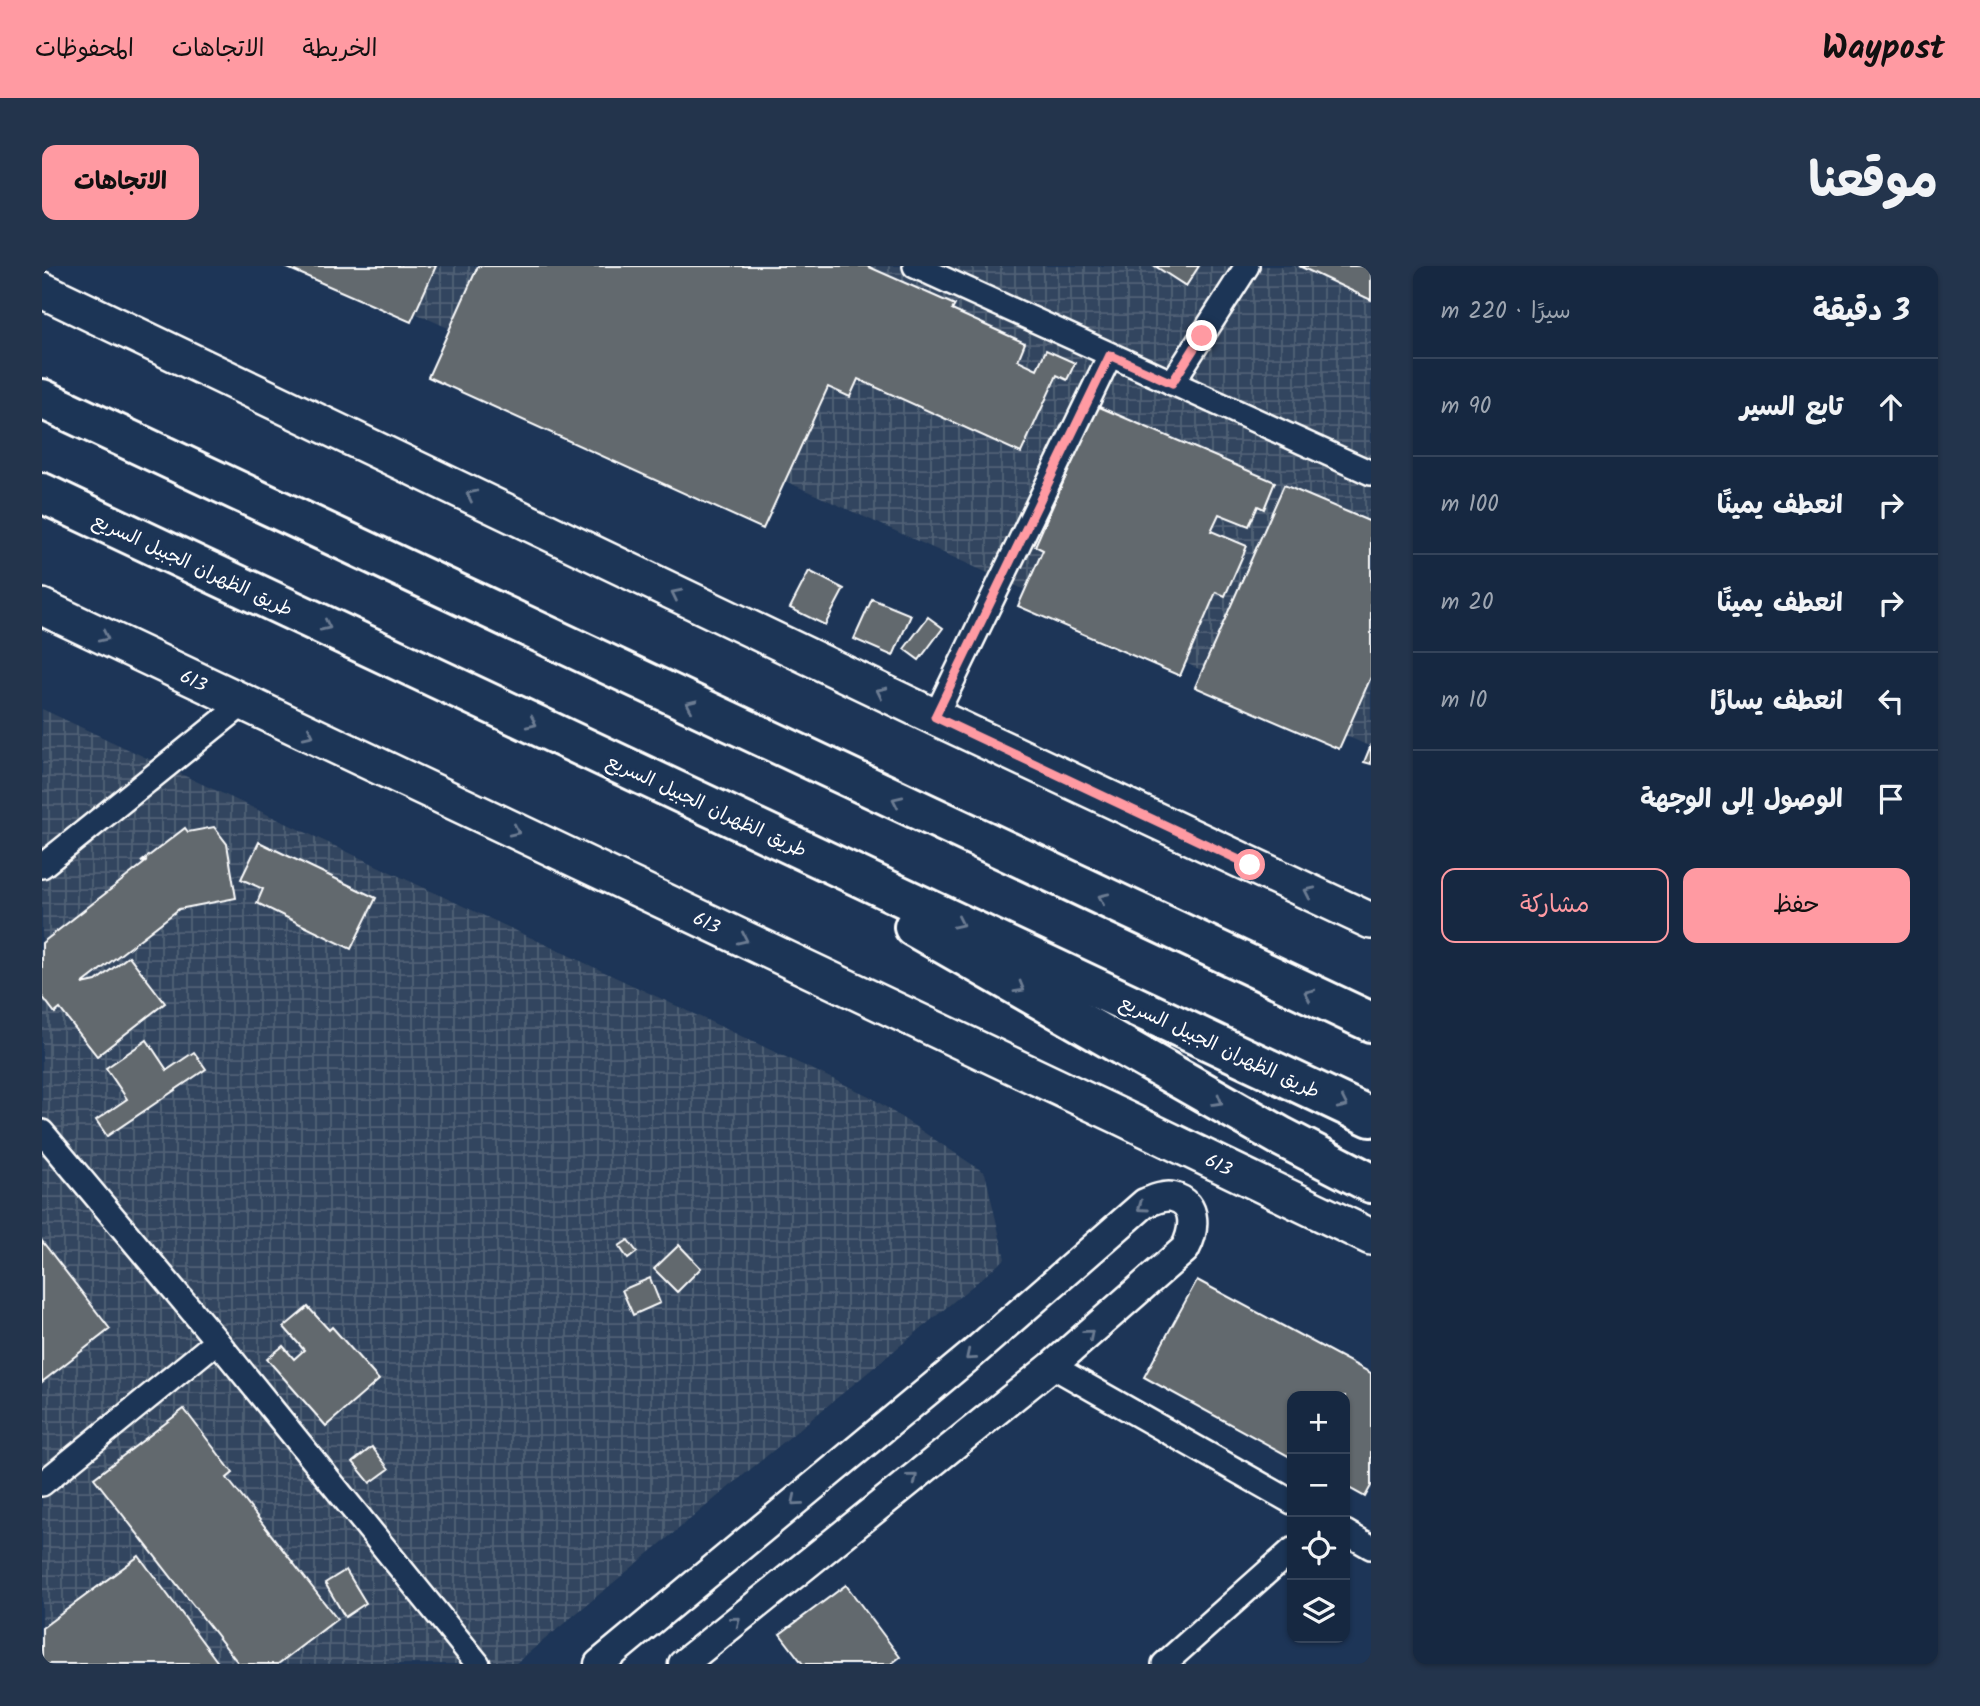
<!DOCTYPE html>
<html lang="ar">
<meta charset="utf-8">
<style>
:root{--surface:#162841;--page:#23344c;--text:#f1f3f6;--muted:#9ea6b1;--line:#35445a;--accent:#ff9aa2}
body{margin:0;font-family:Kalam,"Playpen Sans Arabic",sans-serif;background:var(--page);color:var(--text);direction:rtl}
.controls{position:absolute;right:21px;bottom:21px;display:grid;overflow:hidden;border-radius:14px;box-shadow:0 2px 5px #0004}
.controls button{width:63px;height:63px;display:grid;place-items:center;padding:0;border:0;border-bottom:2px solid var(--line);background:var(--surface);color:var(--text);font:35px sans-serif}
.stop{position:absolute;width:21px;height:21px;margin:-16px;border:5px solid #ff9aa2;border-radius:50%;background:#fff}
.stop.end{background:#ff9aa2;border-color:#fff;box-shadow:0 2px 7px #0008}
.list{margin:0;padding:0;list-style:none}
h2{display:flex;justify-content:space-between;align-items:center;height:91px;margin:0;padding:0 28px;font-size:30px}
h2 small{font-size:23px;font-weight:400;color:var(--muted)}
.list li{display:grid;grid-template-columns:46px 1fr auto;gap:21px;align-items:center;box-sizing:border-box;height:98px;padding:0 28px;border-top:2px solid var(--line)}
.list b{display:block;font-size:26px;white-space:nowrap}
.list em{font-size:23px;font-style:normal;color:var(--muted)}
.actions{display:flex;gap:14px;padding:21px 28px}
.actions a{flex:1;padding:16px 0;border:2px solid var(--accent);border-radius:14px;text-align:center;font-size:24px;color:var(--accent)}
.actions .main{background:var(--accent);color:#111}
.icon{flex:none;width:38px;height:38px;fill:none;stroke:currentColor;stroke-width:2;stroke-linecap:round;stroke-linejoin:round}
.map{position:relative;flex:none;width:1329px;height:1398px;overflow:hidden;direction:ltr;border-radius:14px}
header{display:flex;align-items:center;gap:42px;box-sizing:border-box;height:98px;padding:0 35px;background:var(--accent);color:#111}
header strong{font-size:33px}
nav{display:flex;gap:38px;margin-inline-start:auto;font-size:24px}
.intro{display:flex;align-items:center;justify-content:space-between;box-sizing:border-box;height:168px;padding:0 42px}
h1{margin:0;font-size:49px}
.button{padding:18px 32px;border-radius:14px;background:var(--accent);color:#111;font-size:24px;font-weight:700}
main{display:flex;gap:42px;padding:0 42px}
aside{flex:1;background:var(--surface);border-radius:14px;box-shadow:0 2px 5px #0004}
.map>svg:first-child{display:block}
.industrial{fill:url(#industrial-grid)}
.building{fill:#62696e;stroke:#fff;stroke-width:2}
.lines{fill:none;stroke-linecap:round;stroke-linejoin:round}
.minor-casing{stroke:#fff;stroke-width:28}
.tertiary-casing{stroke:#fff;stroke-width:33}
.primary-casing{stroke:#fff;stroke-width:40}
.motorway-casing{stroke:#fff;stroke-width:44}
.minor{stroke:#1d3557;stroke-width:23}
.tertiary{stroke:#1d3557;stroke-width:28}
.primary{stroke:#1d3557;stroke-width:35}
.motorway{stroke:#1d3557;stroke-width:38}
.oneway{stroke:#6c7c92}
.route{stroke:#ff9aa2;stroke-width:9}
.labels{text-anchor:middle;stroke-width:7;stroke-linejoin:round;paint-order:stroke}
.street-label{font-size:19px;fill:#fff;stroke:#1d3557}
</style>
<header>
<strong>Waypost</strong>
<nav><a>الخريطة</a><a>الاتجاهات</a><a>المحفوظات</a></nav>
</header>
<div class="intro"><h1>موقعنا</h1><a class="button">الاتجاهات</a></div>
<main>
<aside>
<h2>3 دقيقة<small>سيرًا · 220 m</small></h2>
<ul class="list">
<li><svg class="icon" aria-label="ahead" viewBox="0 0 24 24"><path d="M12 20V5M6 11l6-6 6 6"/></svg><div><b>تابع السير</b></div><em>90 m</em></li>
<li><svg class="icon" aria-label="right" viewBox="0 0 24 24"><path d="M7 20v-9h11M14 6l5 5-5 5"/></svg><div><b>انعطف يمينًا</b></div><em>100 m</em></li>
<li><svg class="icon" aria-label="right" viewBox="0 0 24 24"><path d="M7 20v-9h11M14 6l5 5-5 5"/></svg><div><b>انعطف يمينًا</b></div><em>20 m</em></li>
<li><svg class="icon" aria-label="left" viewBox="0 0 24 24"><path d="M17 20v-9H6M10 6l-5 5 5 5"/></svg><div><b>انعطف يسارًا</b></div><em>10 m</em></li>
<li><svg class="icon" aria-label="arrive" viewBox="0 0 24 24"><path d="M6 21V4h12l-3 4 3 4H6"/></svg><div><b>الوصول إلى الوجهة</b></div></li>
</ul>
<div class="actions"><a class="main">حفظ</a><a>مشاركة</a></div>
</aside>
<div class="map">
<svg width="1329" height="1398" viewBox="0 0 1329 1398">
<defs>
<pattern id="industrial-grid" width="8" height="8" patternUnits="userSpaceOnUse" patternTransform="scale(1.75)"><rect width="8" height="8" fill="#32455e"/><path d="M0 4h8M4 0v8" fill="none" stroke="#516176"/></pattern>
</defs>
<rect width="100%" height="100%" fill="#1d3557"/>
<filter id="ink" filterUnits="userSpaceOnUse"><feTurbulence type="fractalNoise" baseFrequency=".0143" numOctaves="2"/><feDisplacementMap in="SourceGraphic" scale="14" xChannelSelector="R" yChannelSelector="G"/><feConvolveMatrix kernelMatrix="1 2 1 2 8 2 1 2 1" color-interpolation-filters="sRGB"/></filter>
<g filter="url(#ink)">
<!-- industrial -->
<g class="industrial">
<path d="M 274,0 L 1329,0 L 1329,481 L 327,26 Z"/>
<path d="M 0,443 L 827,830 L 943,907 L 963,993 L 473,1398 L 0,1398 Z"/>
</g>
<!-- building -->
<g class="building">
<path d="M 241,0 L 394,0 L 369,56 Z"/>
<path d="M 436,0 L 825,0 L 913,39 L 910,44 L 983,77 L 976,94 L 995,103 L 1004,84 L 1033,97 L 1025,114 L 1015,109 L 979,187 L 816,113 L 808,131 L 786,121 L 721,263 L 386,111 Z"/>
<path d="M 1113,0 L 1157,0 L 1144,20 Z"/>
<path d="M 1257,0 L 1329,0 L 1329,34 Z"/>
<path d="M 1055,140 L 1233,216 L 1222,243 L 1216,240 L 1207,260 L 1177,248 L 1169,265 L 1205,280 L 1183,330 L 1174,326 L 1138,410 L 976,340 L 1001,284 L 993,280 Z"/>
<path d="M 1242,219 L 1329,256 L 1329,411 L 1297,483 L 1153,421 Z"/>
<path d="M 767,305 L 802,323 L 783,359 L 748,342 Z"/>
<path d="M 830,333 L 869,349 L 851,390 L 812,373 Z"/>
<path d="M 886,351 L 901,362 L 877,394 L 862,383 Z"/>
<path d="M 1329,479 L 1329,498 L 1322,496 Z"/>
<path d="M 172,561 L 185,578 L 194,632 L 137,643 L 40,718 L 54,715 L 87,690 L 123,737 L 55,790 L 18,743 L 13,747 L 0,730 L 0,677 L 105,595 L 99,596 L 143,562 L 146,566 Z"/>
<path d="M 217,576 L 334,632 L 309,683 L 215,637 L 221,623 L 199,613 Z"/>
<path d="M 105,774 L 125,804 L 152,786 L 164,803 L 65,870 L 54,854 L 85,833 L 64,802 Z"/>
<path d="M 586,974 L 595,986 L 586,993 L 577,980 Z"/>
<path d="M 0,975 L 68,1063 L 0,1116 Z"/>
<path d="M 637,979 L 659,1002 L 635,1026 L 612,1003 Z"/>
<path d="M 608,1012 L 618,1037 L 591,1049 L 580,1024 Z"/>
<path d="M 1155,1014 L 1329,1107 L 1329,1220 L 1323,1231 L 1303,1220 L 1303,1130 L 1250,1130 L 1250,1192 L 1102,1111 Z"/>
<path d="M 266,1041 L 287,1064 L 290,1061 L 337,1114 L 284,1160 L 225,1093 L 241,1080 L 252,1093 L 262,1084 L 242,1061 Z"/>
<path d="M 142,1143 L 191,1207 L 185,1212 L 295,1353 L 236,1398 L 197,1398 L 52,1212 Z"/>
<path d="M 330,1181 L 347,1203 L 328,1217 L 311,1196 Z"/>
<path d="M 97,1290 L 177,1398 L 0,1398 L 0,1362 Z"/>
<path d="M 304,1304 L 324,1337 L 303,1351 L 283,1317 Z"/>
<path d="M 804,1319 L 858,1391 L 849,1398 L 761,1398 L 738,1368 Z"/>
</g>
<g class="lines">
<defs>
<g id="minor">
<path d="M 873,0 L 1329,207"/>
<path d="M 1130,117 L 1205,0"/>
<path d="M 893,451 L 1068,89"/>
<path d="M 0,600 L 202,437"/>
<path d="M 0,866 L 175,1075 L 436,1398"/>
<path d="M 1010,1100 L 1250,1236"/>
<path d="M 0,1218 L 175,1075"/>
<path d="M 1303,1266 L 1329,1281"/>
<path d="M 1122,1398 L 1250,1284"/>
</g>
<path id="tertiary" d="M 557,1398 L 928,1090 L 1103,937 C 1111,934 1122,929 1131,931 C 1157,937 1152,966 1143,983 L 1010,1100 L 641,1398"/>
<g id="primary">
<path d="M 0,24 L 893,451 L 1329,655"/>
<path d="M 0,341 L 1077,850 L 1329,971"/>
</g>
<g id="motorway">
<path d="M 0,133 L 1329,756"/>
<path d="M 0,227 L 1329,851"/>
<path d="M 872,661 L 1240,871 L 1329,917"/>
</g>
</defs>
<!-- minor casing -->
<use href="#minor" class="minor-casing"/>
<!-- tertiary casing -->
<use href="#tertiary" class="tertiary-casing"/>
<!-- primary casing -->
<use href="#primary" class="primary-casing"/>
<!-- motorway casing -->
<use href="#motorway" class="motorway-casing"/>
<!-- minor -->
<use href="#minor" class="minor"/>
<!-- tertiary -->
<use href="#tertiary" class="tertiary"/>
<!-- primary -->
<use href="#primary" class="primary"/>
<!-- motorway -->
<use href="#motorway" class="motorway"/>
</g>
<!-- one-way arrows -->
<defs><path id="oneway-chevron" d="M-2-3.5L2.5 0L-2 3.5" fill="none" stroke-width="1.6" stroke-linecap="round" stroke-linejoin="round" transform="scale(1.75)"/></defs>
<g class="oneway">
<use href="#oneway-chevron" transform="translate(429 229) rotate(-154)"/>
<use href="#oneway-chevron" transform="translate(634 328) rotate(-154)"/>
<use href="#oneway-chevron" transform="translate(284 360) rotate(25)"/>
<use href="#oneway-chevron" transform="translate(62 371) rotate(25)"/>
<use href="#oneway-chevron" transform="translate(839 426) rotate(-154)"/>
<use href="#oneway-chevron" transform="translate(649 439) rotate(-155)"/>
<use href="#oneway-chevron" transform="translate(490 457) rotate(25)"/>
<use href="#oneway-chevron" transform="translate(267 468) rotate(25)"/>
<use href="#oneway-chevron" transform="translate(855 535) rotate(-155)"/>
<use href="#oneway-chevron" transform="translate(473 565) rotate(25)"/>
<use href="#oneway-chevron" transform="translate(1267 626) rotate(-155)"/>
<use href="#oneway-chevron" transform="translate(1061 632) rotate(-155)"/>
<use href="#oneway-chevron" transform="translate(917 657) rotate(25)"/>
<use href="#oneway-chevron" transform="translate(701 673) rotate(25)"/>
<use href="#oneway-chevron" transform="translate(978 722) rotate(30)"/>
<use href="#oneway-chevron" transform="translate(1267 728) rotate(-155)"/>
<use href="#oneway-chevron" transform="translate(1176 835) rotate(30)"/>
<use href="#oneway-chevron" transform="translate(1301 838) rotate(25)"/>
<use href="#oneway-chevron" transform="translate(1100 941) rotate(145)"/>
<use href="#oneway-chevron" transform="translate(1047 1068) rotate(-41)"/>
<use href="#oneway-chevron" transform="translate(928 1090) rotate(140)"/>
<use href="#oneway-chevron" transform="translate(871 1212) rotate(-39)"/>
<use href="#oneway-chevron" transform="translate(754 1235) rotate(140)"/>
<use href="#oneway-chevron" transform="translate(694 1355) rotate(-39)"/>
</g>
</g>
<g class="lines" filter="url(#ink)">
<!-- route -->
<path class="route" d="M 1160,70 L 1130,117 L 1068,89 L 893,451 L 1208,599"/>
</g>
<g class="labels">
<!-- street labels -->
<g class="street-label">
<text transform="translate(151 298) rotate(25)" y="7">طريق الظهران الجبيل السريع</text>
<text transform="translate(152 414) rotate(25)" y="7">613</text>
<text transform="translate(665 539) rotate(25)" y="7">طريق الظهران الجبيل السريع</text>
<text transform="translate(665 656) rotate(25)" y="7">613</text>
<text transform="translate(1178 780) rotate(25)" y="7">طريق الظهران الجبيل السريع</text>
<text transform="translate(1177 898) rotate(26)" y="7">613</text>
</g>
</g>
</svg>
<div class="controls">
<button>+</button>
<button>−</button>
<button><svg class="icon" aria-label="locate" viewBox="0 0 24 24"><circle cx="12" cy="12" r="6"/><path d="M12 2v4M12 18v4M2 12h4M18 12h4"/></svg></button>
<button><svg class="icon" aria-label="layers" viewBox="0 0 24 24"><path d="M12 4l9 5-9 5-9-5zM3 14l9 5 9-5"/></svg></button>
</div>
<div class="stop" style="left:1208px;top:599px"></div>
<div class="stop end" style="left:1160px;top:70px"></div>
</div>
</main>
